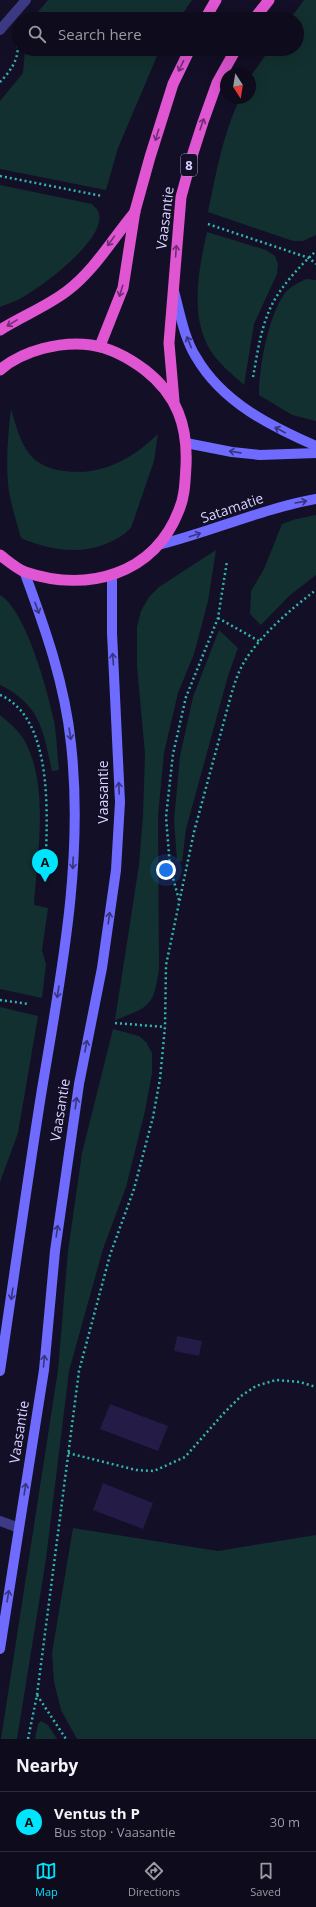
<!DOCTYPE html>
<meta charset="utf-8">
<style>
:root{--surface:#0e0b1c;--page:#171425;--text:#f1f3f6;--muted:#9b9ba3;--line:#2e2b3b;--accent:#00e5ff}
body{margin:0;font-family:"Open Sans",sans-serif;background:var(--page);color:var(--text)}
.compass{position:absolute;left:220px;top:68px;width:36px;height:36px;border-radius:50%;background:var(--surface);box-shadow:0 4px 16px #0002;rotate:168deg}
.you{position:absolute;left:166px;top:870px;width:14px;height:14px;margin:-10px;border:3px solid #fff;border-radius:50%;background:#1a73e8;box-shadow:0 0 0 6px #1a73e833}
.badge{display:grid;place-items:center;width:26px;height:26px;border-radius:50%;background:var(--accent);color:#111;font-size:13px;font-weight:700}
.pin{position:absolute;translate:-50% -33px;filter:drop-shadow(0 1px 2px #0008)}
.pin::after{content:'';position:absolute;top:21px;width:14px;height:12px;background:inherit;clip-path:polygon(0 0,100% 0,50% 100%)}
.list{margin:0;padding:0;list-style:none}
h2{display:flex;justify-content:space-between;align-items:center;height:52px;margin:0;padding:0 16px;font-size:17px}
h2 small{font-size:13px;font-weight:400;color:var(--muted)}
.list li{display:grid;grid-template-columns:26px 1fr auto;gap:12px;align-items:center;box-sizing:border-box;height:60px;padding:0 16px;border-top:1px solid var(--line)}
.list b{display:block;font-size:15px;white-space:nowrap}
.list p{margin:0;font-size:13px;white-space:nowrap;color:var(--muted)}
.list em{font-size:13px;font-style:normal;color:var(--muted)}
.icon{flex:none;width:22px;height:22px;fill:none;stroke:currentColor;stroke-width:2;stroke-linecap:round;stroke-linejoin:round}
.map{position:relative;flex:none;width:316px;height:1739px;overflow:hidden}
.search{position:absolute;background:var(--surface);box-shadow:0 4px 16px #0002;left:12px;right:12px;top:12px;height:44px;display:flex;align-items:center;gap:10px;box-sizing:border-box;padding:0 14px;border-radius:22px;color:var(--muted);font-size:15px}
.sheet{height:112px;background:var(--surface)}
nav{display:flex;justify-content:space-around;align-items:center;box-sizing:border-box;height:56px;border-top:1px solid var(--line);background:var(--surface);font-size:11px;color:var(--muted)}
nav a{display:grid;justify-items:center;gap:2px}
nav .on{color:var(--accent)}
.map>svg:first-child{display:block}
.green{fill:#12302f}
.building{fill:#241b47}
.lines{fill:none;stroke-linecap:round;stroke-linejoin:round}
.path{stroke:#2fb8b0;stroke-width:2.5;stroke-dasharray:2 3;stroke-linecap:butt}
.minor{stroke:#3d3a85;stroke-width:10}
.secondary{stroke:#6f6bff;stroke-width:10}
.trunk{stroke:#e055d1;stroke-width:11}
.oneway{stroke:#6f2e73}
.oneway2{stroke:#38347d}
.labels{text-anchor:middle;stroke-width:4;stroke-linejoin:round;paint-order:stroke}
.shield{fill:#130f26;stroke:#9e99be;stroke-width:1}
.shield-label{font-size:13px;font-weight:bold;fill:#d9d4ff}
.street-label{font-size:14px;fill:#d9d4ff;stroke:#130f26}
</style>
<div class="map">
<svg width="316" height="1739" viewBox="0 0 316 1739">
<rect width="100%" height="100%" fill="#130f26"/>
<!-- green -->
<g class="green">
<path d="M 48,0 L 192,0 L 179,19 L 32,19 Z"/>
<path d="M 304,0 L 316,0 L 316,235 L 303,241 L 293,241 L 208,212 C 216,173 223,134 240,98 L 250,98 L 250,77 L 270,49 L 297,49 L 297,19 L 290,19 Z"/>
<path d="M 25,49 L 160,49 L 118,148 L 106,190 L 0,169 L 0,101 L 23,73 Z"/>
<path d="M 0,185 L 92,204 C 93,206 97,208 98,211 C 110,236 46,283 28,294 C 20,300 9,303 0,307 Z"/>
<path d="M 207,232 L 266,250 L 275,256 L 278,264 L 277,274 L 254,324 L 244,385 C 234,376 223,367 215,357 C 188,322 198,272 207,232 Z"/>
<path d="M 306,279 L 316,280 L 316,421 L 292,415 L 259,395 C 259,367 268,316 285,293 C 291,286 298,283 306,279 Z"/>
<path d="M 11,409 C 16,425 20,444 32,457 C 41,466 53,470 65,471 C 102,476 132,459 158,434 L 154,461 L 131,528 C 100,557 58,554 21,538 C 16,520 10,502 8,484 C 6,459 8,434 11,409 Z"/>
<path d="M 316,515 L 316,575 L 289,596 L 261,625 L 250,614 L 251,591 L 264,569 L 282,524 L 296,519 Z"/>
<path d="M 216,550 L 208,601 L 194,654 L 178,693 L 164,753 L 158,816 L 159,968 C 154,1006 150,1007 115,1020 L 139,865 L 143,815 L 145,754 L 137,666 L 137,627 L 141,611 L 149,597 L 159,587 Z"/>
<path d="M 0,595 C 26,610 48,692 54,721 C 57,737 57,754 59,770 L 52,771 C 43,731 41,705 0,685 Z"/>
<path d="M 219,630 L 238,648 L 228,676 L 186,829 L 182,862 L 177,861 L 174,820 L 180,756 L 193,697 Z"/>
<path d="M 0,715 C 11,724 24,735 29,750 C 48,795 37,857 34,905 L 48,908 L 42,950 L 46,964 L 42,998 L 0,989 Z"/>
<path d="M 0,1007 L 38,1016 L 18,1133 L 0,1182 Z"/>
<path d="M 113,1029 L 139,1036 L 146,1042 L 152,1053 L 152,1073 L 145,1111 L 126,1187 L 103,1249 L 69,1371 L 46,1559 L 17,1739 L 1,1739 L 58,1370 L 68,1251 L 82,1153 Z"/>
<path d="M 73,1528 L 218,1551 L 316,1535 L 316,1739 L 77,1739 L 61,1710 L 54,1682 L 52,1653 Z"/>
<path d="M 41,1721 L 48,1725 L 57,1739 L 35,1739 L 38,1724 Z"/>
</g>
<!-- building -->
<g class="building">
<path d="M 177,1336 L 202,1341 L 199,1356 L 174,1351 Z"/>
<path d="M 110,1404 L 168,1426 L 158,1451 L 100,1429 Z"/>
<path d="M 103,1483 L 153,1503 L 143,1529 L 93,1510 Z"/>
</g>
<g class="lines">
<!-- path -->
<g class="path">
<path d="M 0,82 C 10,72 22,56 16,40"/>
<path d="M 0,176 L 102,196"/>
<path d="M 208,224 L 309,258 L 316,264"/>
<path d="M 253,377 C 257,356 260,332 269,311 C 278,289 299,267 316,251"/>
<path d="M 218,618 L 259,641"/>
<path d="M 0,695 C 58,720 46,830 45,882"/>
<path d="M 179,900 L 170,867 L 166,817 L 173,754 L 186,697 L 218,618 L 227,561"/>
<path d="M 0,1000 L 29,1004"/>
<path d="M 115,1023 L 165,1027"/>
<path d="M 68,1453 L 136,1470 L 154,1471 L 185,1457 L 224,1413 L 241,1396 L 256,1386 L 276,1380 L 300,1382 L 316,1387"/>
<path d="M 37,1695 L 66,1739"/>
<path d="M 28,1739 L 37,1695 L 79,1371 L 110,1255 L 134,1189 L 153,1117 L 160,1079 L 165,1027 L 166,965 L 194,832 L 230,699 C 234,685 238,671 246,659 C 262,634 292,608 316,590"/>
</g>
<!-- minor -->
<g class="minor">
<path d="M 0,30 L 26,0"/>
<path d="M 0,1521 L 19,1528"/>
</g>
<!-- secondary -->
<g class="secondary">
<path d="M 174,291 C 180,313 184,338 196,357 C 222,402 270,426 316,446"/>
<path d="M 186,443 L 232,452 L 260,455 L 316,453"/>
<path d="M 158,545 C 211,532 261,509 316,499"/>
<path d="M 0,1371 C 14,1277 27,1183 42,1089 C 61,975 84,860 71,744 C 65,684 45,628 24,571"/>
<path d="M 0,1649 L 44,1370 L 55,1251 L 79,1084 L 102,968 L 116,870 L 120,802 L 112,633 L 112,575"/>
</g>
<!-- trunk -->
<g class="trunk">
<path d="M 205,19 L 216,0"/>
<path d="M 254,19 L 269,0"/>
<path d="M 0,330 C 22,316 46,307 67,291 C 94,271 113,238 135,212"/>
<path d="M 100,346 L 123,288 L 135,211 L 150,157 L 173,84 L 190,49"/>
<path d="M 0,370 C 23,350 61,341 91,345 C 111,348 129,358 145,370 C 177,395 188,426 186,466 C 185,481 185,496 179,510 C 154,575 87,593 25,572 C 17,569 8,561 0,555"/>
<path d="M 174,401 L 169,343 L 181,197 L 193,153 L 203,122 L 217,83 L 236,49"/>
</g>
</g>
<!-- one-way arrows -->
<defs><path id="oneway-shaft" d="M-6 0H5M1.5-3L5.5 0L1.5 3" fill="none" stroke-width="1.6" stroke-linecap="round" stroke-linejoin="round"/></defs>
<g class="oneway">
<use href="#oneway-shaft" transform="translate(181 66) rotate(116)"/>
<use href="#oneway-shaft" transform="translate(202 124) rotate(-71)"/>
<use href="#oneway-shaft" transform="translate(157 135) rotate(107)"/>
<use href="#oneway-shaft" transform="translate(111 241) rotate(126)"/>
<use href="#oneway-shaft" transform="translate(176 251) rotate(-86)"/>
<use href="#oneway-shaft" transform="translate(121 291) rotate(108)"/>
<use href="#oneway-shaft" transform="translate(12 323) rotate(149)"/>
</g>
<g class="oneway2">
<use href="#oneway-shaft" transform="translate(189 342) rotate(-112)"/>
<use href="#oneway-shaft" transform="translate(280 430) rotate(-152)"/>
<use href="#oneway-shaft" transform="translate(235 452) rotate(-172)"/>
<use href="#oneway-shaft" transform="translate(301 502) rotate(-10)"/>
<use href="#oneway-shaft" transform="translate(195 535) rotate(-18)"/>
<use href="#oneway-shaft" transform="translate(37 608) rotate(70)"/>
<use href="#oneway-shaft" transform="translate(113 659) rotate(-94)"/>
<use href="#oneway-shaft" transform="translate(70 734) rotate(81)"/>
<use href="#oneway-shaft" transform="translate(119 788) rotate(-92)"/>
<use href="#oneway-shaft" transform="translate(73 863) rotate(92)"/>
<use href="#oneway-shaft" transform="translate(109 918) rotate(-82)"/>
<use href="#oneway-shaft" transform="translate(58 992) rotate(99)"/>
<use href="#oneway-shaft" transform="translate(86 1046) rotate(-79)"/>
<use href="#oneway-shaft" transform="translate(76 1103) rotate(-82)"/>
<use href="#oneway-shaft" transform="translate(57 1231) rotate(-82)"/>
<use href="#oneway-shaft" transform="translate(12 1294) rotate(99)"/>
<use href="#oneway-shaft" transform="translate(44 1361) rotate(-85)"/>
<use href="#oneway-shaft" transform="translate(25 1489) rotate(-81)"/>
<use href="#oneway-shaft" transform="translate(8 1596) rotate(-81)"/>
</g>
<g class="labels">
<!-- shield labels -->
<rect class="shield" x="181" y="154" width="16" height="22" rx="3"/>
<g class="shield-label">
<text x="189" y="170">8</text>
</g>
<!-- street labels -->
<g class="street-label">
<text transform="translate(165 218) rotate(-83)" y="5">Vaasantie</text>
<text transform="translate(232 508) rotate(-19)" y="5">Satamatie</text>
<text transform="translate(103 792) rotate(-90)" y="5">Vaasantie</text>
<text transform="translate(60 1110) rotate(-81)" y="5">Vaasantie</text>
<text transform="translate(19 1432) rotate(-81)" y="5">Vaasantie</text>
</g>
</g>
</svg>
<svg class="compass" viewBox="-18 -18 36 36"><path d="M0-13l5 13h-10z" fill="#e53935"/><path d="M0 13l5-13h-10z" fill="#9b9ba3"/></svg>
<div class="you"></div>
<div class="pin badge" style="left:45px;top:882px">A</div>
<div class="search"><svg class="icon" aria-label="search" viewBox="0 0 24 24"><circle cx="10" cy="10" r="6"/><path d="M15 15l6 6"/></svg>Search here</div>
</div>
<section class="sheet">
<h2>Nearby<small></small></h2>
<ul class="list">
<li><span class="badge">A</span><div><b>Ventus th P</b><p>Bus stop · Vaasantie</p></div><em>30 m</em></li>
</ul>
</section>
<nav>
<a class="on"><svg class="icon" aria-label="map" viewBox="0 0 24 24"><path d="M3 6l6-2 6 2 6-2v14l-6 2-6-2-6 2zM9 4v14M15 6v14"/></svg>Map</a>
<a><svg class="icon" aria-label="directions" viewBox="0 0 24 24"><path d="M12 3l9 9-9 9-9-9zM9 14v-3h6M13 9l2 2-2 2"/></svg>Directions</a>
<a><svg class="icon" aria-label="saved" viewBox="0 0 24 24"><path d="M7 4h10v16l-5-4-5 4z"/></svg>Saved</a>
</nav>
